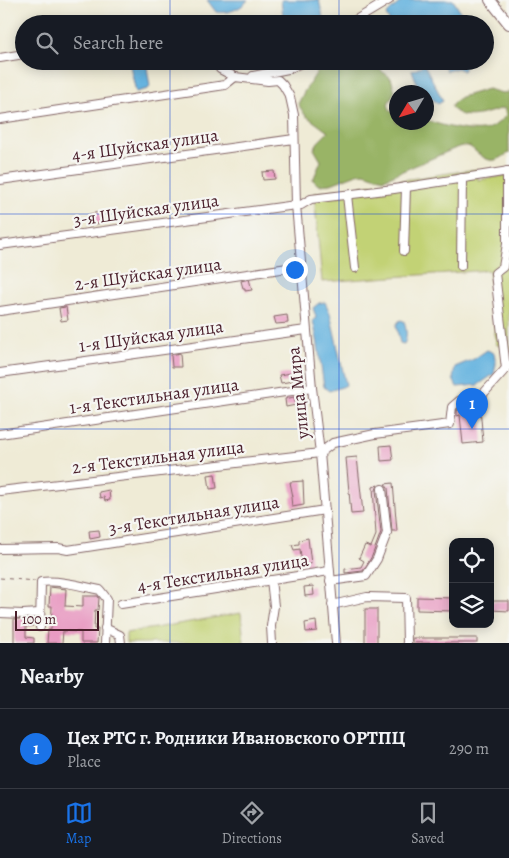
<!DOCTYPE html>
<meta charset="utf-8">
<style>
:root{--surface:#171b24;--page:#20242c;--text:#f1f3f6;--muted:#9ea1a6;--line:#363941;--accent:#1a73e8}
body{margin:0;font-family:Alegreya,serif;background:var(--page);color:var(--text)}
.controls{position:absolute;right:15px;bottom:15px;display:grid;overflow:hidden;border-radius:10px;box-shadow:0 2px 12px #0003}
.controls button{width:45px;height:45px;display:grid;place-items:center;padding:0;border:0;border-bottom:1px solid var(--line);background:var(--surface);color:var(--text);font:25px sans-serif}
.compass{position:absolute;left:389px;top:85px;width:45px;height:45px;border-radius:50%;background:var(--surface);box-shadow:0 2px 12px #0003;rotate:232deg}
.scale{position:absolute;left:15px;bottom:12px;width:84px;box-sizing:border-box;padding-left:5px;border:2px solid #4a1f2b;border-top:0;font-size:14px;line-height:18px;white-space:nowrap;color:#4a1f2b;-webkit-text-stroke:4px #f6f6f2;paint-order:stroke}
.you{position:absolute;left:294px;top:269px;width:18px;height:18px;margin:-12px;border:4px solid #fff;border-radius:50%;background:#1a73e8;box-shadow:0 0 0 8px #1a73e833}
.badge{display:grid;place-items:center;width:32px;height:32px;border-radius:50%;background:var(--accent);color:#fff;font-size:16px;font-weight:700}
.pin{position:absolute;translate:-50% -41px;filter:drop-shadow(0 1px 2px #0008)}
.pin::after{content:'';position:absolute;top:26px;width:18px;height:15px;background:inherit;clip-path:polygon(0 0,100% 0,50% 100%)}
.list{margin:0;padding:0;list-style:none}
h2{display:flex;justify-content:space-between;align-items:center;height:65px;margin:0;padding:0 20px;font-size:21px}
h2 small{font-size:16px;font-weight:400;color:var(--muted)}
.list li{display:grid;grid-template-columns:32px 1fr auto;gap:15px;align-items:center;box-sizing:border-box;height:80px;padding:0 20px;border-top:1px solid var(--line)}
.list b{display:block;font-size:19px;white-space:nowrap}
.list p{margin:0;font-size:16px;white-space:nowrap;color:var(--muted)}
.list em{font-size:16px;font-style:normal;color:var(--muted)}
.icon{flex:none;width:28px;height:28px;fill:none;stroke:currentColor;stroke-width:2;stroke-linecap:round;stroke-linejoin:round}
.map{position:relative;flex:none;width:509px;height:643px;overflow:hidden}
.search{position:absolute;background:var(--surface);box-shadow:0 2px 12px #0003;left:15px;right:15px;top:15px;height:55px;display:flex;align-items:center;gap:12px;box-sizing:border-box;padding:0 18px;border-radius:28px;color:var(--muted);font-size:19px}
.sheet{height:145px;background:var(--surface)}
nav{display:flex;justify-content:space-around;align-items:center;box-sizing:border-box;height:70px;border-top:1px solid var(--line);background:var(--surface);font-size:14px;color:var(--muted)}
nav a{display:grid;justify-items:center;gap:2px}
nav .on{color:var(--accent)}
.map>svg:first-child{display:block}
.green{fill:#c2d275;stroke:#867850}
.forest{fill:#99b466;stroke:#726a48}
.water{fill:#65b3df;stroke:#586985}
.building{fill:#e89bc2}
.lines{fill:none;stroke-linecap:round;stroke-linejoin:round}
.minor-casing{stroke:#846667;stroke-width:10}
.major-casing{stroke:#846667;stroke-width:12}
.path{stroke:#846667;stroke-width:1;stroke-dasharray:4 4;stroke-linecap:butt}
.minor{stroke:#fff;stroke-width:8}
.major{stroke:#fff;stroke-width:10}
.grid{fill:none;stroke:#1d4ed8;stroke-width:1;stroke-opacity:0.55}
.labels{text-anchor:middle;stroke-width:4.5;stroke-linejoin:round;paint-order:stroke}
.street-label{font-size:18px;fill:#4a1f2b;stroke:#f6f6f2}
</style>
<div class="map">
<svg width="509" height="643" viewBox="0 0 509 643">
<rect width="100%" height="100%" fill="#f6f6f2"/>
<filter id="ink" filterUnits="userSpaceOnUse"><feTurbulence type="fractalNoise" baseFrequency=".02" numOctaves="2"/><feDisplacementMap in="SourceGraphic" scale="10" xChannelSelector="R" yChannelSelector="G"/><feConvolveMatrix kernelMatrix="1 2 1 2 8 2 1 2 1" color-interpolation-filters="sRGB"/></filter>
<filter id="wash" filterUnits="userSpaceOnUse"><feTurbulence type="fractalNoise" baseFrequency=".0096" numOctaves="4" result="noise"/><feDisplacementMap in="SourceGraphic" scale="20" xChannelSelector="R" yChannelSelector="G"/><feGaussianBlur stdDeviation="1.12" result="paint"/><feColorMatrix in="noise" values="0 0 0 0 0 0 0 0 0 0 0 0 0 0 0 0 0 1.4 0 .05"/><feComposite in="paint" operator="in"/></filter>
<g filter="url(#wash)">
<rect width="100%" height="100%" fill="#efebd6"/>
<!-- green -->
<g class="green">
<path d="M 477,169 L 478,180 L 509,175 L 509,351 L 496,344 L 489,270 L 322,282 L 314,193 Z"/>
<path d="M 241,613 L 244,643 L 126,643 L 126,633 Z"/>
</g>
<!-- forest -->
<path class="forest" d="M 324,61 L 374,61 L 375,66 L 391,78 L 395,91 L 388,104 L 390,110 L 396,116 L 396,122 L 426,122 L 427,120 C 441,126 468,132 483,130 C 491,129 502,121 506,115 L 504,108 C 488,112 464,124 451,107 L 455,101 L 461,97 L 488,89 L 502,93 L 509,92 L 509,153 C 493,163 490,163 475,151 C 473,149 471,147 468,146 C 464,145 460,147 456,148 L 384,179 L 364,173 L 357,174 L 331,184 L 318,185 L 313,180 L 321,161 L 314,149 L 318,142 L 328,132 L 305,115 L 298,104 L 304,92 Z"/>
<!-- water -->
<g class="water">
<path d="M 207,0 L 248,0 C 241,9 228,14 216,12 Z"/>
<path d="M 281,0 L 319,0 L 324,22 L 323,24 L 282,24 L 283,16 Z"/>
<path d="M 403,0 L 453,0 L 468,24 L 389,24 L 389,20 L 386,15 L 392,9 Z"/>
<path d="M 129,61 L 146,61 L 150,87 L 148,89 L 136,92 Z"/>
<path d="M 225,61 L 265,61 C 260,66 256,66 250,67 C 247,68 245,70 242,70 C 235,72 227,67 225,61 Z"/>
<path d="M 447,61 L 467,61 L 463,71 L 458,68 L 447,71 L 444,66 Z"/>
<path d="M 424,64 L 443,101 L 438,104 L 429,96 L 427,96 L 426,92 L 420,92 L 412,70 L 417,69 Z"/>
<path d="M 325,302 L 330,313 L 346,385 L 342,387 L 329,391 L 324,387 L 317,339 L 313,321 L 316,317 L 313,308 L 319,303 Z"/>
<path d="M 400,320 L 404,321 C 406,329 408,336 404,344 L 400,343 L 396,325 Z"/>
<path d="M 487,350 L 494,353 L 496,364 L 494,374 L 478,385 L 457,387 L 453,379 L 455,367 L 474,359 Z"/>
</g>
<g id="blocks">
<!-- building -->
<g class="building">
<path d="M 274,171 L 275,179 L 263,180 L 262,172 Z"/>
<path d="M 100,212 L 102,223 L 91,225 L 89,214 Z"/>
<path d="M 249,279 L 252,290 L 245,291 L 245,288 L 243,288 L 241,281 Z"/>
<path d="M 66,307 L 68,320 L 61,321 L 59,308 Z"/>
<path d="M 287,315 L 288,323 L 276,324 L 274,317 Z"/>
<path d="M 180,353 L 181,367 L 172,367 L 171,355 Z"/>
<path d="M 292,373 L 293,381 L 281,383 L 279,375 Z"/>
<path d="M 294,397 L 296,405 L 286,407 L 285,399 Z"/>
<path d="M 480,407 L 483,442 L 463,444 L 460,415 L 457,416 L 457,410 Z"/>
<path d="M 391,445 L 393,460 L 381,461 L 380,446 Z"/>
<path d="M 357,457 L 363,513 L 351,514 L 346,458 Z"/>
<path d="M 215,474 L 217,488 L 210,489 L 208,475 Z"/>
<path d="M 303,481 L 304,505 L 292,507 L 291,497 L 293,497 L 290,482 Z"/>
<path d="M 393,483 L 397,531 L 392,531 L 388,488 L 385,484 Z"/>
<path d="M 378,485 L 376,490 L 381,532 L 372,556 L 363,571 L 345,573 L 345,569 L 361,567 L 364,561 L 359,558 L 365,545 L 371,547 L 376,535 L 373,487 Z"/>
<path d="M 109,490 L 110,500 L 105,501 L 104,497 L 100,498 L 99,492 Z"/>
<path d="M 99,530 L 100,537 L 90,539 L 89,531 Z"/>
<path d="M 308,538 L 311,564 L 302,565 L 300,549 L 294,550 L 292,545 L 299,544 L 299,540 Z"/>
<path d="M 313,586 L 314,595 L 305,596 L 304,587 Z"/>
<path d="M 50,587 L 66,589 L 65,606 L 83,607 L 83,596 L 98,596 L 99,598 L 98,610 L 95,610 L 94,629 L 98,629 L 97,643 L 81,643 L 81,632 L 63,631 L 62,643 L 47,643 L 48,630 L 51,630 L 52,606 L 49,606 Z"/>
<path d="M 417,597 L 453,598 L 453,611 L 417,610 Z"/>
<path d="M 491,601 L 509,601 L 509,611 L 491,610 Z"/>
<rect x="365" y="609" width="12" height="34"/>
<path d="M 14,619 L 33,619 L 33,626 L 26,626 L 26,637 L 34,638 L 34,643 L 14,643 Z"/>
<path d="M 316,621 L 317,631 L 306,632 L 305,623 Z"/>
<rect x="413" y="638" width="64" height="5"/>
</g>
</g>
</g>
<g filter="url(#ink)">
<use href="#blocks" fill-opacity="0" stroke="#846667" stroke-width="1"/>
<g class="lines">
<defs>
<g id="minor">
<path d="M 349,24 L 389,0"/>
<path d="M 0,58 L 24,54"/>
<path d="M 216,61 L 220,69 L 235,77"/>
<path d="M 253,76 L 288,69 L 306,61"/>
<path d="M 0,119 L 225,85 L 235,77 L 268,81 L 278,80 L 283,85 L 290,97 L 294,115 L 296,205 L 312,388 L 320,453 L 336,643"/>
<path d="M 0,180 L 294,139"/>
<path d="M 347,195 L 355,268"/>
<path d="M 0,245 L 296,205 L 301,205 L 311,199 L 394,189 L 509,171"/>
<path d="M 404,251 L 406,187"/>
<path d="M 461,266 L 462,178"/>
<path d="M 0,311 L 301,266"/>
<path d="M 506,369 L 495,273 L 503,267 L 507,244 L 507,171"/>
<path d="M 0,373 L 306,330"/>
<path d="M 0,434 L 312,388"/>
<path d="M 0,491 L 320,453 L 333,443 L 375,434 L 450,424 L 452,407 L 459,401 L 473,398 L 483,394 L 509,365"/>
<path d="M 0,549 L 58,548 L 68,550 L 325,510"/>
<path d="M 271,580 L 274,606 L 271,626 L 272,643"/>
<path d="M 330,581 L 366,576 L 377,559 L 387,533 L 382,489"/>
<path d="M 121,604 L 329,571"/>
<path d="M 332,605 L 367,597 L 406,598 L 407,643"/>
<path d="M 0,613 L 23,614 L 39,613"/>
<path d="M 40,627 L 41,582 C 60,580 81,586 100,590 L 107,599 L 105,643"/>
<path d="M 105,628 L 120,635 L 121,643"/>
</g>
<path id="major" d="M 490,0 L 509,24"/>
</defs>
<!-- minor casing -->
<use href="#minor" class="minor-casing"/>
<!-- major casing -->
<use href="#major" class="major-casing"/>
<!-- path -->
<path class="path" d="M 0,578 L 35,581"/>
<!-- minor -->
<use href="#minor" class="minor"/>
<!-- major -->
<use href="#major" class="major"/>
</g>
</g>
<!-- grid -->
<path class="grid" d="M 170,0 L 170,24M 339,0 L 339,24M 170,61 L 170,643M 339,61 L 339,643M 0,214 L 509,214M 0,429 L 509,429"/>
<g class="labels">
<!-- street labels -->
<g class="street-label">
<text transform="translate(145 145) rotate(-8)" y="6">4-я Шуйская улица</text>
<text transform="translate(146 210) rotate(-8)" y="6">3-я Шуйская улица</text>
<text transform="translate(148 274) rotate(-8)" y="6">2-я Шуйская улица</text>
<text transform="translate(151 336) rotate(-8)" y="6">1-я Шуйская улица</text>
<text transform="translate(298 393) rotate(-96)" y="6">улица Мира</text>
<text transform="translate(154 396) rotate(-8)" y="6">1-я Текстильная улица</text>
<text transform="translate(158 457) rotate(-7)" y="6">2-я Текстильная улица</text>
<text transform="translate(194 515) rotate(-9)" y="6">3-я Текстильная улица</text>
<text transform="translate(223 573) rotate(-9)" y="6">4-я Текстильная улица</text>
</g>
</g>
</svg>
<div class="controls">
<button><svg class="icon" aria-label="locate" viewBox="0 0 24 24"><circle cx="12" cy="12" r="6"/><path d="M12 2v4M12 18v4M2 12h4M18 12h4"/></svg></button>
<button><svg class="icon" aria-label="layers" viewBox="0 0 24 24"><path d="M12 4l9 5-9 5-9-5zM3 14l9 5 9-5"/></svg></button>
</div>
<svg class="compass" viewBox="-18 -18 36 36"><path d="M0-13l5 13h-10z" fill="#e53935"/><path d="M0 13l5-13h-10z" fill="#9ea1a6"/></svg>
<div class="scale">100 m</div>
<div class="you"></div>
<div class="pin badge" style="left:472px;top:429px">1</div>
<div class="search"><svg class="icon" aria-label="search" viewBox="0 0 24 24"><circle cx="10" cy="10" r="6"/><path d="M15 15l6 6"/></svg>Search here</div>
</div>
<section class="sheet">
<h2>Nearby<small></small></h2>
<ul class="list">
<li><span class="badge">1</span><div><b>Цех РТС г. Родники Ивановского ОРТПЦ</b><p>Place</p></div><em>290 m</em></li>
</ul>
</section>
<nav>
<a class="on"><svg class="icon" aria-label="map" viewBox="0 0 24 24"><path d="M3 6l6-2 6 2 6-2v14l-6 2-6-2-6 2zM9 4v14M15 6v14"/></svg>Map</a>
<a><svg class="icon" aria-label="directions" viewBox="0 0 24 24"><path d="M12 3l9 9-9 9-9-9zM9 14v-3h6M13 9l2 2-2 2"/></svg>Directions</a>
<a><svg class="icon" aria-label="saved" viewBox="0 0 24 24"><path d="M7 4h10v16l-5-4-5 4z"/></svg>Saved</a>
</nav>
